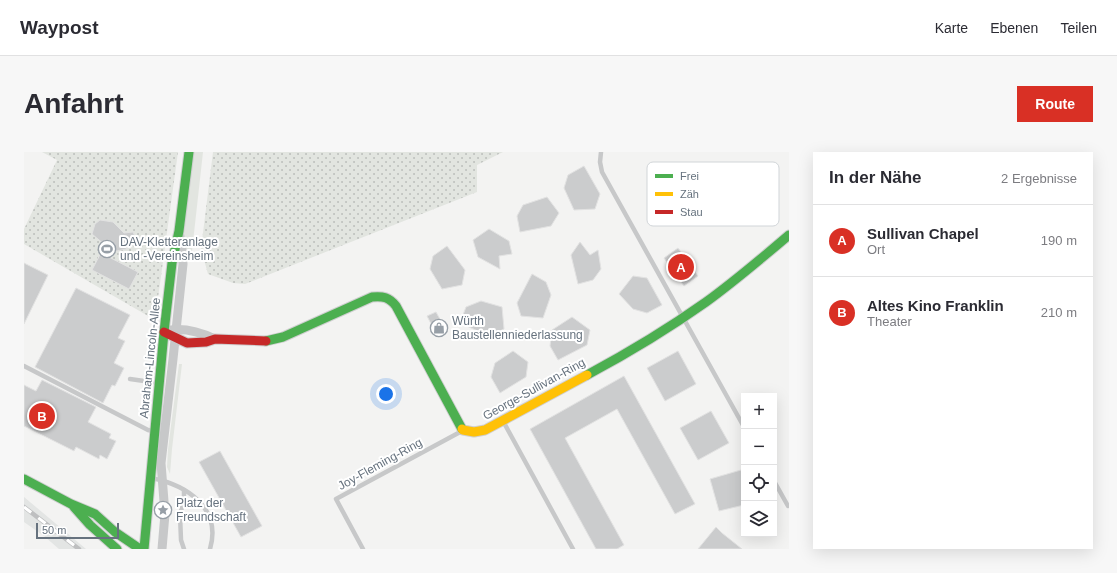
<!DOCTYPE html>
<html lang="de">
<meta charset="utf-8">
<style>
:root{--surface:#fff;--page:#f7f7f7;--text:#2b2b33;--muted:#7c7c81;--line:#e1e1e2;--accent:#d93025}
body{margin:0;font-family:Helvetica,sans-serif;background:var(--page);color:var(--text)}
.controls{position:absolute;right:12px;bottom:12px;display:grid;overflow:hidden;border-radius:0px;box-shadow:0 4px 16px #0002}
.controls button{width:36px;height:36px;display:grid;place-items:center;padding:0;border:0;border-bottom:1px solid var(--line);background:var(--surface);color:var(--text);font:20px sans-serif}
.scale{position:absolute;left:12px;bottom:10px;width:83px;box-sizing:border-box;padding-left:4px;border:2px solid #66727e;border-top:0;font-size:11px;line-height:14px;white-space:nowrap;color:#66727e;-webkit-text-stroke:3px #fff;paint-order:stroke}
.you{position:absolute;left:362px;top:242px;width:14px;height:14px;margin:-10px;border:3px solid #fff;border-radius:50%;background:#1a73e8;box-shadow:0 0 0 6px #1a73e833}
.badge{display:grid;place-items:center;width:26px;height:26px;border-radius:50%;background:var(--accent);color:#fff;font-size:13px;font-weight:700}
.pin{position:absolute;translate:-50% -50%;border:2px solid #fff;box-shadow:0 1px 4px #0006}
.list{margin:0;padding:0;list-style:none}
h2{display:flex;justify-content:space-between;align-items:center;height:52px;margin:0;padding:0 16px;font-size:17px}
h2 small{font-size:13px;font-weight:400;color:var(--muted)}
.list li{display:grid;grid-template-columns:26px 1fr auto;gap:12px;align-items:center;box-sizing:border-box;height:72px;padding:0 16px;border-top:1px solid var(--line)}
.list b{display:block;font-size:15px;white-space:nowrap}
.list p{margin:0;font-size:13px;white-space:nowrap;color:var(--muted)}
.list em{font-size:13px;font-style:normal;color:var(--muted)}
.icon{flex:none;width:22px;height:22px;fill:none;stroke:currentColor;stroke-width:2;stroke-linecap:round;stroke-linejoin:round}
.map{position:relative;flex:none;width:765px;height:397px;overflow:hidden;border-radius:0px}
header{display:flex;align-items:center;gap:24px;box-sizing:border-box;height:56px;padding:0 20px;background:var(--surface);border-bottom:1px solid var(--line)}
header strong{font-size:19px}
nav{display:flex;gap:22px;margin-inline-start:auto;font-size:14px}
.intro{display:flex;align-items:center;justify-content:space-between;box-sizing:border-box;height:96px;padding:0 24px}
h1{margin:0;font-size:28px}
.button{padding:10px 18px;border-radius:0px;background:var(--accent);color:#fff;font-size:14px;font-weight:700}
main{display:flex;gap:24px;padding:0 24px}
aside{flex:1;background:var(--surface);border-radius:0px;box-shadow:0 4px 16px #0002}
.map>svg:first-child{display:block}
.built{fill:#e3e5e4}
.grass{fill:#e2e5e0}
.park{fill:url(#park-dots)}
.building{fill:#cbcccd;stroke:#e2e2e2}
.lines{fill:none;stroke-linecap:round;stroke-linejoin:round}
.fast-casing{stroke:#cfcfd0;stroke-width:11}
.slow-casing{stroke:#cfcfd0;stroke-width:11}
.jam-casing{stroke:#cfcfd0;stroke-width:11}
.lane{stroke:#c7c8c9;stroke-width:4.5}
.street{stroke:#c7c8c9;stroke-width:9}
.fast{stroke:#4caf50;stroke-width:9}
.slow{stroke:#ffc107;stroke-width:9}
.jam{stroke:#c62828;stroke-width:9}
.rail-casing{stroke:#bebfc0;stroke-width:4.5}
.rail{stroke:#fff;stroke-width:3;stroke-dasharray:9;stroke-linecap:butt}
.labels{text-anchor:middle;stroke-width:4;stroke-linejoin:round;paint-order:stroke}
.poi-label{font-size:12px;fill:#66727e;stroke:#fff;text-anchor:start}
.street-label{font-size:12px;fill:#66727e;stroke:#fff}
.key{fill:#fff;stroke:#d1d5d8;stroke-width:1}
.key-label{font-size:11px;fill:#66727e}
</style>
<header>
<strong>Waypost</strong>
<nav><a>Karte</a><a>Ebenen</a><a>Teilen</a></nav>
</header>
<div class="intro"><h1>Anfahrt</h1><a class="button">Route</a></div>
<main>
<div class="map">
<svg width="765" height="397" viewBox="0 0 765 397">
<defs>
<pattern id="park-dots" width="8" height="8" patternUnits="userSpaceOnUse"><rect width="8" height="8" fill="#e2e5e0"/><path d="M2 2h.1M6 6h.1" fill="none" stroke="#bbbebb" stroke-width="1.8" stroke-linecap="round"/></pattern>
</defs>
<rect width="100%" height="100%" fill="#f3f3f2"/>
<!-- built -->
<path class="built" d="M 0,345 L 62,397 L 35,397 L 20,384 L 0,370 Z"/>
<!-- grass -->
<g class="grass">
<path d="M 169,0 L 179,0 L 168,99 L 163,103 L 160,83 Z"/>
<path d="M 155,212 L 158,212 L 148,297 L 146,322 L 143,315 L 144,297 Z"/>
</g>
<!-- park -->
<g class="park">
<path d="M 18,0 L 154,0 L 131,168 L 0,92 L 0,77 L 33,8 Z"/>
<path d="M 189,0 L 479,0 L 453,13 L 453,40 L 221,132 L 209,131 L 184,122 L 177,97 Z"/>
</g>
<!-- building -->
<g class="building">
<path d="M 560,14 L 576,42 L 571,57 L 550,58 L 540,36 L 544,23 Z"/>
<path d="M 523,45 L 535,61 L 527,74 L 496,80 L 493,64 L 499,53 Z"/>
<path d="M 76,68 L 89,70 L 100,81 L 109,80 L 113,89 L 102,97 L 79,102 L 114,120 L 105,137 L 68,118 L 81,93 L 68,82 L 71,72 Z"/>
<path d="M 465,77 L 485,89 L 488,102 L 475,104 L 476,117 L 454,105 L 449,88 Z"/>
<path d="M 556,90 L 566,103 L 574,98 L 577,117 L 569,128 L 554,132 L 547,103 Z"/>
<path d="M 423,94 L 441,118 L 438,133 L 418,137 L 406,117 L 409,104 Z"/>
<path d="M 654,96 L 674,124 L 660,134 L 640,106 Z"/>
<path d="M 0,111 L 24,123 L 0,172 Z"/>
<path d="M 508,122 L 522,130 L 527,143 L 519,166 L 497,164 L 493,151 Z"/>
<path d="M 609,124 L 623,126 L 638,153 L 623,161 L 609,157 L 595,142 Z"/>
<path d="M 52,136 L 106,163 L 94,186 L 101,189 L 90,211 L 100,216 L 91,234 L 88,233 L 79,251 L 11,215 Z"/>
<path d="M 457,149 L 478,155 L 480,177 L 465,184 L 436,171 L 442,155 Z"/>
<path d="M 412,160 L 423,180 L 414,185 L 403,164 Z"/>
<path d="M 548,165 L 566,178 L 563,193 L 534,208 L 526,194 L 528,178 Z"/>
<path d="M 489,199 L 504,210 L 502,225 L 476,241 L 467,225 L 471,211 Z"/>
<path d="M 654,199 L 672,232 L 641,249 L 623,216 Z"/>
<path d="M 600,224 L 671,352 L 651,362 L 593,257 L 541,286 L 600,393 L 593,397 L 572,397 L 506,277 Z"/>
<path d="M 18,228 L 72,255 L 64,270 L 87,282 L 85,286 L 92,289 L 83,307 L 76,303 L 75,307 L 52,295 L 50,299 L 0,274 L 0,233 L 12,239 Z"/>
<path d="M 687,259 L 705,291 L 674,308 L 656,276 Z"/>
<path d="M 196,299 L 238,374 L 217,385 L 175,310 Z"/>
<path d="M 717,318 L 720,329 L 720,353 L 695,359 L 686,327 Z"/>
<path d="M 692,375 L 698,381 L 718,397 L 674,397 Z"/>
</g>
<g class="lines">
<defs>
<g id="fast">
<path d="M 242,189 L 259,185 L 348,145 C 359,144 365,145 372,154 L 438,277"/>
<path d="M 563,223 C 604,201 644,177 682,150 C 711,129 738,106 765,83"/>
<path d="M 0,327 L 47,352 L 71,362 L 91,380 L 116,397"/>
<path d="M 50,355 L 66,373 L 93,397"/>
<path d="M 120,397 L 140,180 L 148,111 L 155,79 L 165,0"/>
</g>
<path id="slow" d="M 438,277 L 439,278 L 450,280 L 461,278 L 563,223"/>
<path id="jam" d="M 140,180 L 163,191 L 182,190 L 191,187 L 242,189"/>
</defs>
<!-- fast casing -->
<use href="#fast" class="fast-casing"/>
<!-- slow casing -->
<use href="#slow" class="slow-casing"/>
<!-- jam casing -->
<use href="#jam" class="jam-casing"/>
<!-- lane -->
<g class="lane">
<path d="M 577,0 L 576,10 L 578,20 L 720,275"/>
<path d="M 0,214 L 124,278 L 129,279"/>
<path d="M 106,227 L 134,231"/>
<path d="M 479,269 L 549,397"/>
<path d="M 127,326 C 163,333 198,356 186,397"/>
<path d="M 750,329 L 764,354"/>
<path d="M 160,338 L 160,347 L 156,363 L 157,388 L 160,397"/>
<path d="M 339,397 L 312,347 L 438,279"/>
</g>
<!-- street -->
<g class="street">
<path d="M 147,178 C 162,176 178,181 191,187"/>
<path d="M 138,397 L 141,362 L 137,311 L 149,207 L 159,112 L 158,97 L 156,84"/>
</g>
<!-- fast -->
<use href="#fast" class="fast"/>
<!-- slow -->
<use href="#slow" class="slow"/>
<!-- jam -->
<use href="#jam" class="jam"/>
<defs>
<path id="rail" d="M 0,355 L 55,397"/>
</defs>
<!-- rail casing -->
<use href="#rail" class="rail-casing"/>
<!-- rail -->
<use href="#rail" class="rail"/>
</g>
<!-- icons -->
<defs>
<symbol id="stadium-ring" viewBox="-11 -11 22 22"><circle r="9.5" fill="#fff" stroke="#979fa7" stroke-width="1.5"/><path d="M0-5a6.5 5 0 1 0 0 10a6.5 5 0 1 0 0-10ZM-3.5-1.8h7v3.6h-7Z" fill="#979fa7"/></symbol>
<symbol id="shop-ring" viewBox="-11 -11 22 22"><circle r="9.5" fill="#fff" stroke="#979fa7" stroke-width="1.5"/><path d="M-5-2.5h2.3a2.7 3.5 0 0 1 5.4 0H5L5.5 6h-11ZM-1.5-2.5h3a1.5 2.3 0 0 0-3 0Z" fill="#979fa7"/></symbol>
<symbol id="sight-ring" viewBox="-11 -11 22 22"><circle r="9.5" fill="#fff" stroke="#979fa7" stroke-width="1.5"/><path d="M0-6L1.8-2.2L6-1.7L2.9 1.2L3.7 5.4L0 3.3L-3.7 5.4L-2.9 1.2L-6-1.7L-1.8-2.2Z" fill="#979fa7"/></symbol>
</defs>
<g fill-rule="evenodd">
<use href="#stadium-ring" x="73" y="87" width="20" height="20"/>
<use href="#shop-ring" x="405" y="166" width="20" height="20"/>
<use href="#sight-ring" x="129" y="348" width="20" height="20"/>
</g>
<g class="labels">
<!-- poi labels -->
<g class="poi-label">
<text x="96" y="94">DAV-Kletteranlage<tspan x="96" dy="14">und -Vereinsheim</tspan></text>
<text x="428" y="173">Würth<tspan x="428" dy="14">Baustellenniederlassung</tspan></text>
<text x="152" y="355">Platz der<tspan x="152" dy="14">Freundschaft</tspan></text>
</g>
<!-- street labels -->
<g class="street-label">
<text transform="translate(126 206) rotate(-84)" y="4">Abraham-Lincoln-Allee</text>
<text transform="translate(510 237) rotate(-29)" y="4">George-Sullivan-Ring</text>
<text transform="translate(356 312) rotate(-29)" y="4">Joy-Fleming-Ring</text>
</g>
</g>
<!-- legend -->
<rect x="623" y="10" width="132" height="64" rx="6" class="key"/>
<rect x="631" y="22" width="18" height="4" fill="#4caf50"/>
<rect x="631" y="40" width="18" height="4" fill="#ffc107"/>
<rect x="631" y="58" width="18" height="4" fill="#c62828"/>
<g class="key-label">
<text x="656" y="28">Frei</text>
<text x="656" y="46">Zäh</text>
<text x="656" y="64">Stau</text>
</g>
</svg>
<div class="controls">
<button>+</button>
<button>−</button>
<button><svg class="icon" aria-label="locate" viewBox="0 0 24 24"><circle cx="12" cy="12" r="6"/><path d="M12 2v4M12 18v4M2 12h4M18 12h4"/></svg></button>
<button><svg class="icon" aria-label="layers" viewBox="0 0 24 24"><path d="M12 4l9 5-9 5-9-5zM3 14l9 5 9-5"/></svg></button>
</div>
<div class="scale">50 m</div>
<div class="you"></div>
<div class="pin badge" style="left:657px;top:115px">A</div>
<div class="pin badge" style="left:18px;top:264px">B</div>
</div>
<aside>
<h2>In der Nähe<small>2 Ergebnisse</small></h2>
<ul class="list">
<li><span class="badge">A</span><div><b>Sullivan Chapel</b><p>Ort</p></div><em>190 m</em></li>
<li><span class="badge">B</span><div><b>Altes Kino Franklin</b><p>Theater</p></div><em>210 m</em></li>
</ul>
</aside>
</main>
